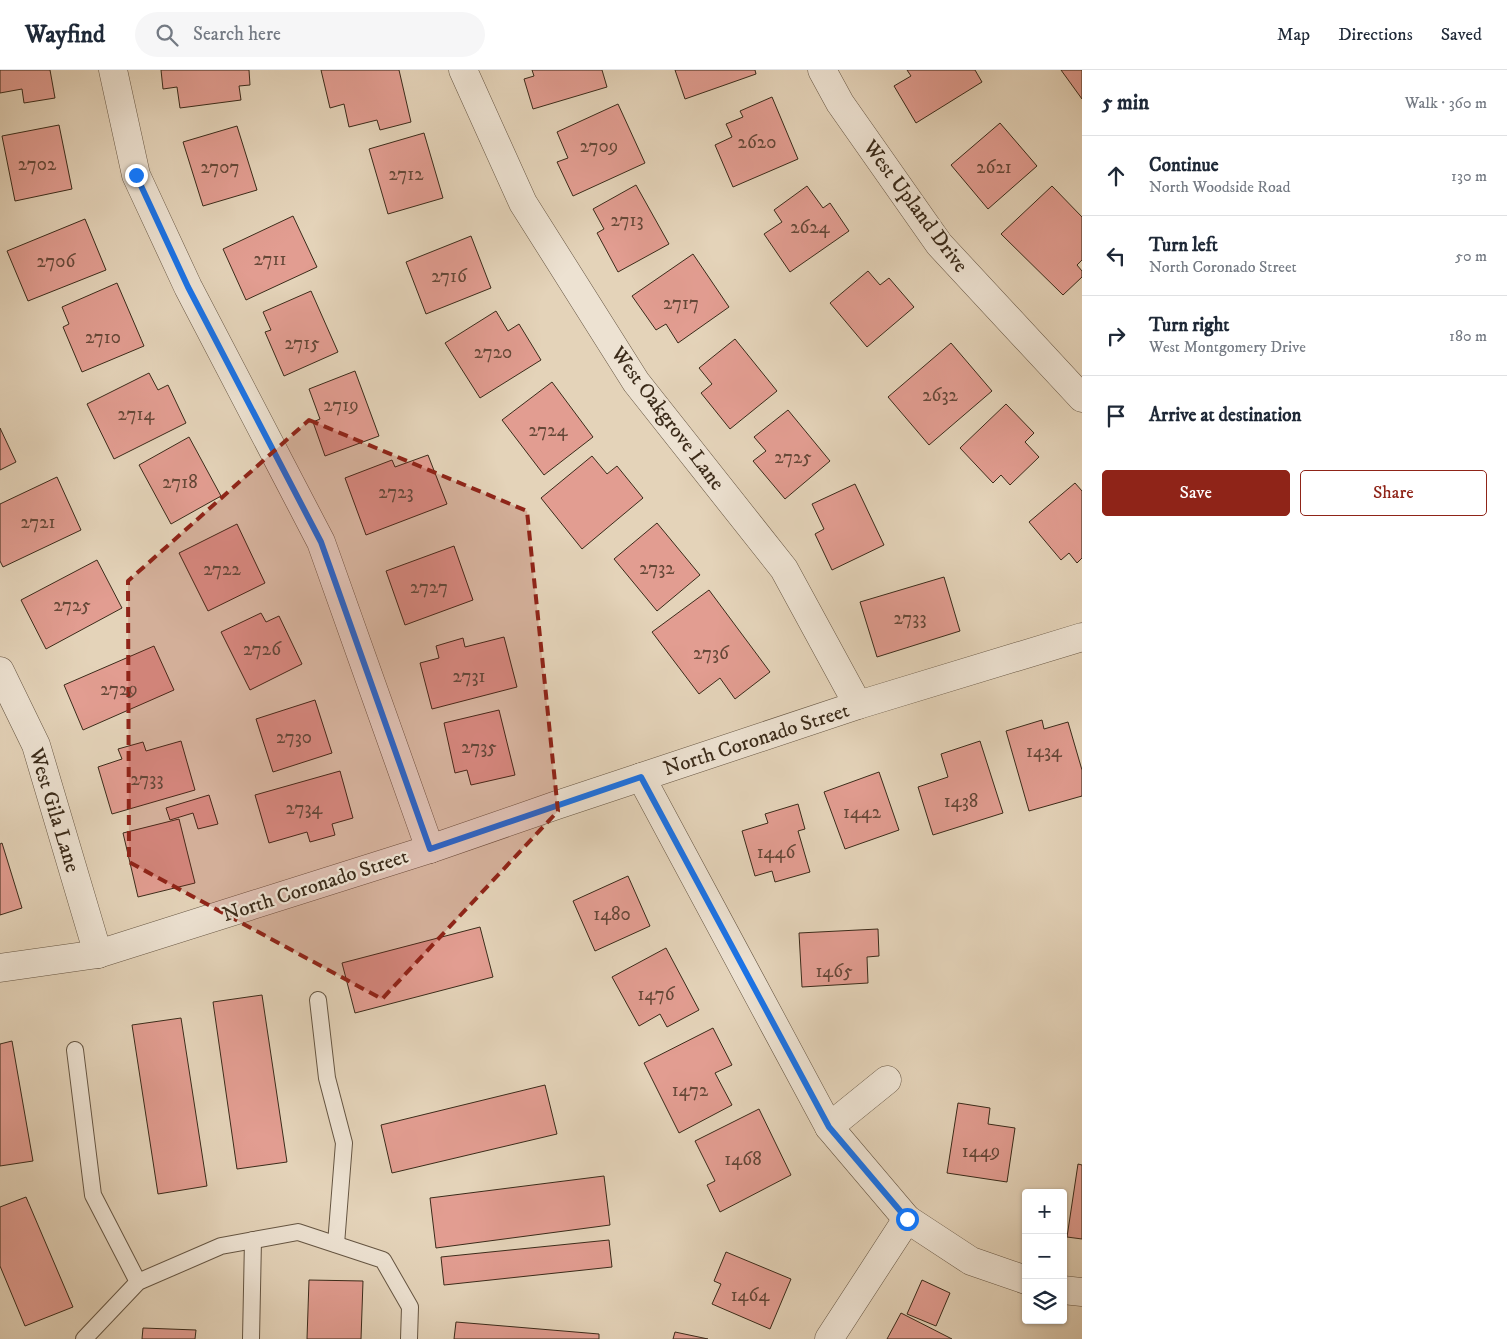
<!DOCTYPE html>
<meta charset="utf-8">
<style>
:root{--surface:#fff;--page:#f6f6f7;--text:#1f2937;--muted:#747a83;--line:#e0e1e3;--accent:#8f2418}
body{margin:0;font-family:"IM FELL DW Pica",serif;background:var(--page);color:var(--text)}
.controls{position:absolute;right:15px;bottom:15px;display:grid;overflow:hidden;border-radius:5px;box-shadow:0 1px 4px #0004}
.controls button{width:45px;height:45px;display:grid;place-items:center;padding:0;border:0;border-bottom:1px solid var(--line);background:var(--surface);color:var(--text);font:25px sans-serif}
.stop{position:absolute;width:15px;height:15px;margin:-11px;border:4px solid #1a73e8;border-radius:50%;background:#fff}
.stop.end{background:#1a73e8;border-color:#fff;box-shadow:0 1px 5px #0008}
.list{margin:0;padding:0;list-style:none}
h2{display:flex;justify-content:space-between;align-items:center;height:65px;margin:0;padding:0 20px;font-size:21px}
h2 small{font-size:16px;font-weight:400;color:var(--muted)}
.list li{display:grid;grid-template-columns:32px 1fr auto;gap:15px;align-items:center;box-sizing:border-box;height:80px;padding:0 20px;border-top:1px solid var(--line)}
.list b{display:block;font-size:19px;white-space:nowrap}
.list p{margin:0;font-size:16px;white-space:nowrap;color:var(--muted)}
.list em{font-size:16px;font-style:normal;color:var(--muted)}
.actions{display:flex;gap:10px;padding:15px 20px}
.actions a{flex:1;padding:11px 0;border:1px solid var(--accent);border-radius:5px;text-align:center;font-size:18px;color:var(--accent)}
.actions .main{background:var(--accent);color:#fff}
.icon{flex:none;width:28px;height:28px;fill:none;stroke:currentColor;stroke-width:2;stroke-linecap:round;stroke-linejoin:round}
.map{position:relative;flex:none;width:1082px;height:1269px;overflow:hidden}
header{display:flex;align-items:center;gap:30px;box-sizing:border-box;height:70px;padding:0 25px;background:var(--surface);border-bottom:1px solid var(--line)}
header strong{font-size:24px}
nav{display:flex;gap:28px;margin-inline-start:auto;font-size:18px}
.search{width:350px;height:45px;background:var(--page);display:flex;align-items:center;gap:12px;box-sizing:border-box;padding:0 18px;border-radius:28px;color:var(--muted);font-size:19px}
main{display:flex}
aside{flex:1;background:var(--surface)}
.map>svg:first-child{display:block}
.building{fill:#e29d91;stroke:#3b2b1a}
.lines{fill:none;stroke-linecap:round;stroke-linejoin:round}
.lane-casing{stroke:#655542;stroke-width:18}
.street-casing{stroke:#655542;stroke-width:29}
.lane{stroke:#ede2d2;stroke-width:16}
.street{stroke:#ede2d2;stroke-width:28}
.route{stroke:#1a73e8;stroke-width:6}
.marked{fill:#8f2418;fill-opacity:0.2;stroke:#8f2418;stroke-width:4;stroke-dasharray:10 6;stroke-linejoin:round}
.labels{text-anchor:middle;stroke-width:4.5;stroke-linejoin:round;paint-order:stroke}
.number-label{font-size:19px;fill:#654838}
.street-label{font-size:21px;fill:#3b2b1a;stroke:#ede2d2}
</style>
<header>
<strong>Wayfind</strong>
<div class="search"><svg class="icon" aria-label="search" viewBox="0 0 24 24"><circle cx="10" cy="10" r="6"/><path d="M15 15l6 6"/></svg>Search here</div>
<nav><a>Map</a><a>Directions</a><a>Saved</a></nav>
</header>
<main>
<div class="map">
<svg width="1082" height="1269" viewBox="0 0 1082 1269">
<rect width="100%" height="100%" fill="#e4d3b9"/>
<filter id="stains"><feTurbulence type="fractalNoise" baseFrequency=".004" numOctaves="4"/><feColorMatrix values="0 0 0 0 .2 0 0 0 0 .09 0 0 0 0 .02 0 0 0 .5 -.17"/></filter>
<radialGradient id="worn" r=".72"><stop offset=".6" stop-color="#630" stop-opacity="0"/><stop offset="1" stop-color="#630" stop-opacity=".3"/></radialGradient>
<!-- building -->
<g class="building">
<path d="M 0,0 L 50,0 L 55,28 L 24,33 L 22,19 L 0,23 Z"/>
<path d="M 161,0 L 249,0 L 250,15 L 239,16 L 241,30 L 180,38 L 177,17 L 163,19 Z"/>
<path d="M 321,0 L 399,0 L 411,52 L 380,60 L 377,50 L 349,57 L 344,34 L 330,38 Z"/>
<path d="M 532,0 L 602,0 L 607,17 L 533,39 L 524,9 L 534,6 Z"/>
<path d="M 675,0 L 755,0 L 756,4 L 685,29 Z"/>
<path d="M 907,0 L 975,0 L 982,12 L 916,53 L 894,16 L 911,6 Z"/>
<path d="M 1061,0 L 1082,0 L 1082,29 Z"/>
<path d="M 772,27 L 798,89 L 733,117 L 715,75 L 732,67 L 726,54 L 743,47 L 740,41 Z"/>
<path d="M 618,34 L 645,93 L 573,126 L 557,92 L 568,88 L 557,62 Z"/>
<path d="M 1000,53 L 1037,96 L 988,139 L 951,95 Z"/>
<path d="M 59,55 L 72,119 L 15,131 L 2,66 Z"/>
<path d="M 237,56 L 257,120 L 203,136 L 183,72 Z"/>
<path d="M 424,63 L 443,128 L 388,144 L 369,79 Z"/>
<path d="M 636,115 L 669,174 L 618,202 L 597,163 L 604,159 L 593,139 Z"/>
<path d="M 807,116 L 823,138 L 830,133 L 849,161 L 790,202 L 764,164 L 782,152 L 774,140 Z"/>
<path d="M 1052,116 L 1082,147 L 1082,190 L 1077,195 L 1082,201 L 1082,207 L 1063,225 L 1001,164 Z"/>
<path d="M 293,146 L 317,197 L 246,230 L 223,179 Z"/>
<path d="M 85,149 L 106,200 L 28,231 L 7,181 Z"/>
<path d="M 471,166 L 491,218 L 426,244 L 406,192 Z"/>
<path d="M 693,184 L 729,237 L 678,273 L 666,254 L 656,260 L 632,226 Z"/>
<path d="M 868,201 L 880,215 L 889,208 L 914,237 L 867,277 L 830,233 Z"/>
<path d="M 117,213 L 144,276 L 82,302 L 63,257 L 69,254 L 62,237 Z"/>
<path d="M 311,221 L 338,282 L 284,306 L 265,262 L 271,260 L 263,242 Z"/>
<path d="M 496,241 L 508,261 L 519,254 L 541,290 L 480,328 L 445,273 Z"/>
<path d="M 735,269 L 777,321 L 730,359 L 701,323 L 712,314 L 699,298 Z"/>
<path d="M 951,273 L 992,321 L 929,375 L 888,327 Z"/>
<path d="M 355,301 L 379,366 L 325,386 L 313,352 L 320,349 L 309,319 Z"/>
<path d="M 149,303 L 158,320 L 168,315 L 186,353 L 114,389 L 87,334 Z"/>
<path d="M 552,312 L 593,367 L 544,405 L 502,350 Z"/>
<path d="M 1006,334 L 1034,363 L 1025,372 L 1039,387 L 1010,415 L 1001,405 L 993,413 L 960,378 Z"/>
<path d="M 788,340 L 830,391 L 785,429 L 753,391 L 766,381 L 754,367 Z"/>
<path d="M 0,358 L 16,392 L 0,400 Z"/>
<path d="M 189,367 L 221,426 L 171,454 L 139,395 Z"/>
<path d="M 428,385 L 447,434 L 366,465 L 345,408 L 392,390 L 395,397 Z"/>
<path d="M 592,386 L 607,404 L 617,396 L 643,428 L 582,479 L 541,428 Z"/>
<path d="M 57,407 L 81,460 L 3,497 L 0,491 L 0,434 Z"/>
<path d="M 1075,413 L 1082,421 L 1082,488 L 1077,493 L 1069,483 L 1061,490 L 1029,452 Z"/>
<path d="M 855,414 L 884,475 L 832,500 L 815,464 L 824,459 L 812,434 Z"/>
<path d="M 657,453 L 700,505 L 657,541 L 614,489 Z"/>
<path d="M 237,454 L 265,513 L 208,541 L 179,483 Z"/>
<path d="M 454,476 L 473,530 L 405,555 L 386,501 Z"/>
<path d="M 97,490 L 122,538 L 46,579 L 21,530 Z"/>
<path d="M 944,507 L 960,561 L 877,587 L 860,532 Z"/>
<path d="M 709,520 L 770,602 L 735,629 L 720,608 L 699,624 L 652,562 Z"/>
<path d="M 261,543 L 266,552 L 279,546 L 302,594 L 250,620 L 221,562 Z"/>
<path d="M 504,567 L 517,617 L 432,639 L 420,593 L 439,588 L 436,576 L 463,568 L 465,577 Z"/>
<path d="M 154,576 L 174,620 L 83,660 L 64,615 Z"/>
<path d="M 315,630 L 332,683 L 273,702 L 256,649 Z"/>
<path d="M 499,640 L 515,705 L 471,715 L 467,700 L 455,703 L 444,653 Z"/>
<path d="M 1042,650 L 1044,659 L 1068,652 L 1082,700 L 1082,726 L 1029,741 L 1006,661 Z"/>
<path d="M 181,671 L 195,720 L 112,744 L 98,697 L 122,689 L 118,679 L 143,672 L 146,681 Z"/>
<path d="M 980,671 L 1003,743 L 933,765 L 918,717 L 948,707 L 941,684 Z"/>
<path d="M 340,701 L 353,748 L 332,754 L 335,765 L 310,772 L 307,762 L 269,773 L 255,725 Z"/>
<path d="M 879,702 L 899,760 L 845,779 L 824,722 Z"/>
<path d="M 209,725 L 218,754 L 198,759 L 193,743 L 170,750 L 166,738 Z"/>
<path d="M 798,734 L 805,759 L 798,761 L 810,802 L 775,812 L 772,801 L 755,806 L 742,761 L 768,753 L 765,744 Z"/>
<path d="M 179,749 L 195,813 L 138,827 L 123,763 Z"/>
<path d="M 2,773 L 22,838 L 0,845 L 0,774 Z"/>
<path d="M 628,806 L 650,856 L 595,881 L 573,831 Z"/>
<path d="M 480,857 L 493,907 L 355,943 L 342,893 Z"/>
<path d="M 878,859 L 879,886 L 867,887 L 868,913 L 802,917 L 799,863 Z"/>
<path d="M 666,878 L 699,940 L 667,957 L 660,944 L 639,956 L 612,907 Z"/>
<path d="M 262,925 L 287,1092 L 237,1099 L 213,932 Z"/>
<path d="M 181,948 L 207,1116 L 158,1124 L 132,955 Z"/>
<path d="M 713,958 L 732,995 L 715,1003 L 732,1035 L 679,1063 L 644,993 Z"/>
<path d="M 12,971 L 33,1091 L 0,1096 L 0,974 Z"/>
<path d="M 545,1015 L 557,1064 L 392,1103 L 381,1055 Z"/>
<path d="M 958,1033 L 990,1038 L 988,1054 L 1015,1058 L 1007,1112 L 947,1103 Z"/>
<path d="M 759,1039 L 791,1105 L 720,1142 L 707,1115 L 715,1111 L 695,1071 Z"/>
<path d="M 1078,1094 L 1082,1095 L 1082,1169 L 1067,1167 Z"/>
<path d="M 604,1106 L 610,1155 L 436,1178 L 430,1128 Z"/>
<path d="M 26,1127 L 73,1237 L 25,1256 L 0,1196 L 0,1137 Z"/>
<path d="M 609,1170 L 612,1197 L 444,1215 L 441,1187 Z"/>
<path d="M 726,1182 L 791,1209 L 770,1259 L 712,1234 L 721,1214 L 714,1211 Z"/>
<path d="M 309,1210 L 363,1211 L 361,1269 L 307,1269 Z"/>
<path d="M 922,1210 L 950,1223 L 936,1256 L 907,1244 Z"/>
<path d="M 901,1243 L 952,1269 L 887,1269 Z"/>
<path d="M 456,1252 L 599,1264 L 599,1269 L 454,1269 Z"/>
<path d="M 143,1258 L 196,1260 L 195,1269 L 142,1269 Z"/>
<path d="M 675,1262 L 708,1269 L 673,1269 Z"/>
</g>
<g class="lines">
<defs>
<g id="lane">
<path d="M 318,930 L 327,1008 L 344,1073 L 336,1174"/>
<path d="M 75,980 L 93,1125 L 138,1212"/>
<path d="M 84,1269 L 138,1212 L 221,1176 L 298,1162 L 383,1190 L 410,1237 L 409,1269"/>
<path d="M 251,1269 L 253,1170"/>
</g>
<g id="street">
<path d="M 113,0 L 136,105 L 188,217 L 321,472 L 430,779"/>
<path d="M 463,0 L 523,133 L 636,312 L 784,499 L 858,635"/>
<path d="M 822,0 L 840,33 L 939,174 L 1082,328"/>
<path d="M 0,601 L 36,675 L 98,884"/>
<path d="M 641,707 L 829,1057 L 907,1149 L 971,1191 L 1026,1210"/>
<path d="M 0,898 L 98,884 L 430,779 L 557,735 L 858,635 L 1082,567"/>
<path d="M 829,1057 L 887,1010"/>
<path d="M 1063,1220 L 1082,1222"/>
<path d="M 829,1269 L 907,1149"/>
</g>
</defs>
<!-- lane casing -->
<use href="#lane" class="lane-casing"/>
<!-- street casing -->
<use href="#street" class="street-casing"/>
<!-- lane -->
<use href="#lane" class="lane"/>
<!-- street -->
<use href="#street" class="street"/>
</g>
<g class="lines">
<!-- route -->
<path class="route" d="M 136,105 L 188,217 L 321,472 L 430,779 L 641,707 L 829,1057 L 907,1149"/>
</g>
<!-- marked area -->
<path class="marked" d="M 309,350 L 527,441 L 558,741 L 382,929 L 129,792 L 128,511 Z"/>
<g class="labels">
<!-- number labels -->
<g class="number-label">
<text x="757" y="78">2620</text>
<text x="599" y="82">2709</text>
<text x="37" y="100">2702</text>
<text x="220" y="103">2707</text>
<text x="994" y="103">2621</text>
<text x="406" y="110">2712</text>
<text x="627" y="156">2713</text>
<text x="810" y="163">2624</text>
<text x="270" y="195">2711</text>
<text x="56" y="197">2706</text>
<text x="449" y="212">2716</text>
<text x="681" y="239">2717</text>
<text x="103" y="273">2710</text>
<text x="302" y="279">2715</text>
<text x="493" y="288">2720</text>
<text x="940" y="331">2632</text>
<text x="341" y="341">2719</text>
<text x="136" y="350">2714</text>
<text x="548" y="366">2724</text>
<text x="793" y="393">2725</text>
<text x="180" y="418">2718</text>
<text x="396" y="428">2723</text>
<text x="38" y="458">2721</text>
<text x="657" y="504">2732</text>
<text x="222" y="505">2722</text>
<text x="429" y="523">2727</text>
<text x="72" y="541">2725</text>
<text x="910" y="554">2733</text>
<text x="262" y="585">2726</text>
<text x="711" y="589">2736</text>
<text x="469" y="612">2731</text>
<text x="119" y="625">2729</text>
<text x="294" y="673">2730</text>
<text x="479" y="683">2735</text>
<text x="1044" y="687">1434</text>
<text x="147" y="715">2733</text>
<text x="961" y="737">1438</text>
<text x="304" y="744">2734</text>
<text x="862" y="748">1442</text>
<text x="776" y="788">1446</text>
<text x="612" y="850">1480</text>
<text x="834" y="907">1465</text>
<text x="656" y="930">1476</text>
<text x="690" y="1026">1472</text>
<text x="981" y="1087">1449</text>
<text x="743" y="1095">1468</text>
<text x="750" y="1231">1464</text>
</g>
<!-- street labels -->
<g class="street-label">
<text transform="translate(916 136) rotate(53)" y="7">West Upland Drive</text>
<text transform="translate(668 348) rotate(53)" y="7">West Oakgrove Lane</text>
<text transform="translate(756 669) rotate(-18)" y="7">North Coronado Street</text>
<text transform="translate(55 740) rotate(73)" y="7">West Gila Lane</text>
<text transform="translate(315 815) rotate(-18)" y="7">North Coronado Street</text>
</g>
</g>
<rect width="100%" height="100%" filter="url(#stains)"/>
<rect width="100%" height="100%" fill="url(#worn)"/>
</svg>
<div class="controls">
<button>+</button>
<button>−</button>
<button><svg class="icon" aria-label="layers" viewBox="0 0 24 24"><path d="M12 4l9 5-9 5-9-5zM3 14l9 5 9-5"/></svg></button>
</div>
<div class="stop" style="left:907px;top:1149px"></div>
<div class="stop end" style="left:136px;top:105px"></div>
</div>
<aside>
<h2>5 min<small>Walk · 360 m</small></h2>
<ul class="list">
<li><svg class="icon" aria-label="ahead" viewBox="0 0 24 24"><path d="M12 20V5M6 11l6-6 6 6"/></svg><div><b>Continue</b><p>North Woodside Road</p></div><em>130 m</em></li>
<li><svg class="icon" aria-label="left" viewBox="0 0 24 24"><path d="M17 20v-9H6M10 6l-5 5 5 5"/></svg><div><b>Turn left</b><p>North Coronado Street</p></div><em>50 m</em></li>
<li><svg class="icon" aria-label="right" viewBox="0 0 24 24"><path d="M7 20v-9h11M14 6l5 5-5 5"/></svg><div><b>Turn right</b><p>West Montgomery Drive</p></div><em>180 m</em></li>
<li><svg class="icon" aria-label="arrive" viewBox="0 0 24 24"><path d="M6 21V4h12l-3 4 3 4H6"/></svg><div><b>Arrive at destination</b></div></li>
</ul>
<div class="actions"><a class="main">Save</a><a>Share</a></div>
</aside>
</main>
